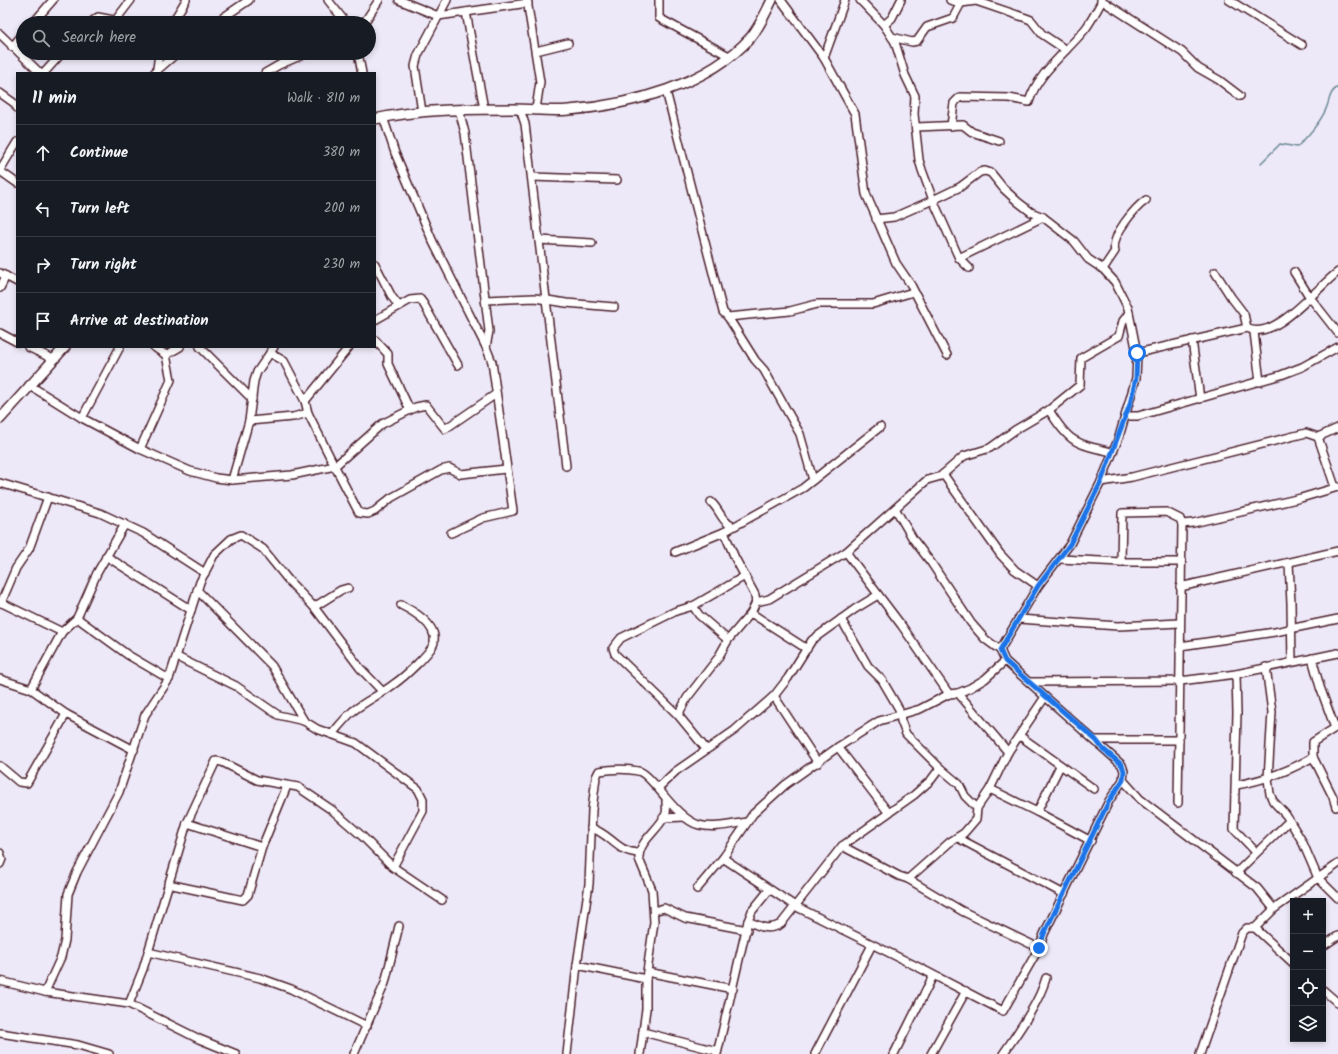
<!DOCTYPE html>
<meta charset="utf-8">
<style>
:root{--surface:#171b24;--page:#20242c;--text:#f1f3f6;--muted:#9ea1a6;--line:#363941}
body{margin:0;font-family:Kalam,sans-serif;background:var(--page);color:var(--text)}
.controls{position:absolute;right:12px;bottom:12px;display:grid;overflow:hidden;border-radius:0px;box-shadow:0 2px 6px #0003}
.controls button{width:36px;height:36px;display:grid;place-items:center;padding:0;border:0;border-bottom:1px solid var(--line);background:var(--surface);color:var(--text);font:20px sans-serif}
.stop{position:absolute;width:12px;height:12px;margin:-9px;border:3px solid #1a73e8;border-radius:50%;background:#fff}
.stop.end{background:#1a73e8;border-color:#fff;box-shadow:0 1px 4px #0008}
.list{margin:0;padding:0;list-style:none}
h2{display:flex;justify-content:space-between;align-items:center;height:52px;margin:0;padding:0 16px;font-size:17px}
h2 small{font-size:13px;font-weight:400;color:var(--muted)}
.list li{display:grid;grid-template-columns:26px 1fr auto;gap:12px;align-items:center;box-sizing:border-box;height:56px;padding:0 16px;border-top:1px solid var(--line)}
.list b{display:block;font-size:15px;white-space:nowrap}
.list em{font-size:13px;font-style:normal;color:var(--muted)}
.icon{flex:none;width:22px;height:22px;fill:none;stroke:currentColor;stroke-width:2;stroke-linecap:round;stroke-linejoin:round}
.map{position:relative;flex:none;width:1338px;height:1054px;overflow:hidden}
.search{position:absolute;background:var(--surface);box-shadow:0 2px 6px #0003;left:16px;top:16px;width:360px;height:44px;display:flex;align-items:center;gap:10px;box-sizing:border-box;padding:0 14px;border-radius:22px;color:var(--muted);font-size:15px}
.panel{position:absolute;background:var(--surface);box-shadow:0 2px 6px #0003;left:16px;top:72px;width:360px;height:276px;border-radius:0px}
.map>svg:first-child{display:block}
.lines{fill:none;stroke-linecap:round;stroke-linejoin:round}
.stream{stroke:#688693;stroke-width:1.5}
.minor-casing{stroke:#4a1f2b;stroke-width:10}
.tertiary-casing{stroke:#4a1f2b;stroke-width:12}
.minor{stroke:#fff;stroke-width:7}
.tertiary{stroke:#fff;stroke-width:9}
.route{stroke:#1a73e8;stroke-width:5}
</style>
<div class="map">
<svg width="1338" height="1054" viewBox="0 0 1338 1054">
<rect width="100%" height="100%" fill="#eee9f8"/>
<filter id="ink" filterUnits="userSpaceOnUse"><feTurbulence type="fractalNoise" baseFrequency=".025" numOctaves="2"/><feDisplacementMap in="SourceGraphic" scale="8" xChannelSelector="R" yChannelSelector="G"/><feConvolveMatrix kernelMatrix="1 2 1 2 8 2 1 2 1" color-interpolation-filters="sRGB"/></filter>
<g filter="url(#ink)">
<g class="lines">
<!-- stream -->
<path class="stream" d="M 1261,163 L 1280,144 L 1297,147 C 1308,136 1320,123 1326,109 C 1330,100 1329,92 1338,87"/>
<defs>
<g id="minor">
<path d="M 328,0 L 346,23"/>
<path d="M 399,0 L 438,16 L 528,3"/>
<path d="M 527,0 L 540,82 L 536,109"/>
<path d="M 659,0 L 659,18 L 729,56"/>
<path d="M 781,0 L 824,58 L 855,114 L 866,194 L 896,263 L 911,285 L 947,355"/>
<path d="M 860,0 L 884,25 L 895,42 L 905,75 L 915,96 L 914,114 L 919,160 L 922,170 L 933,200 L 959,258 L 969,268"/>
<path d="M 950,0 L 961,3 L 976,1 L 1026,18 L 1031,20 L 1042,34 L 1066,50"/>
<path d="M 1101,0 L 1182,52 L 1198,68 L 1219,80 L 1240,96"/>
<path d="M 1229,0 L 1302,45"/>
<path d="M 466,12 L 484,109"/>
<path d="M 33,23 L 53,0"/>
<path d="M 90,23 L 98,17 L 118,21 L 118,17 L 131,0"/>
<path d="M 172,23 L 186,0"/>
<path d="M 215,23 L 249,0"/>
<path d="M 364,23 L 379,0"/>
<path d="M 884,25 L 892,18 L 901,0"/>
<path d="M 0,34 L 40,73"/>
<path d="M 892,37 L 912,42 L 917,41 L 927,27 L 953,18 L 961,3"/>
<path d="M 12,47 L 23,34"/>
<path d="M 536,51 L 568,43"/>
<path d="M 358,53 L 362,73"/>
<path d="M 824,58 L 845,0"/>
<path d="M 157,69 L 159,53"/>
<path d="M 44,73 L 62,53"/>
<path d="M 154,73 L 177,53"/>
<path d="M 265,73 L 279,65 L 307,53"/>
<path d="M 666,91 L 723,312 L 728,317 L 755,360 L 764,370 L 800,434 L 813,480"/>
<path d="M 0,93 L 14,103 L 17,108"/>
<path d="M 520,109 L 525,124 L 566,466"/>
<path d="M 459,110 L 465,133 L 489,331 L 486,347"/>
<path d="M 422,112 L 415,66 L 418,55 L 447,0"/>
<path d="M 383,117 L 395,153 L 433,242 L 486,347 L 492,362 L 513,511 L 483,518 L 451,533"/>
<path d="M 951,126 L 954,103 L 960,97 L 1009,98 L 1029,102 C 1037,73 1068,51 1086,28 C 1092,20 1097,10 1102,1"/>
<path d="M 916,127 L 963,125 L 972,132 L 999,141"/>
<path d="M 0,170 L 17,142"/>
<path d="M 0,171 L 17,183"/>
<path d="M 532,177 L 617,180"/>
<path d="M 876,219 L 894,217 L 933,200 L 960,187 L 980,172 L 985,171 L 991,173 L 1004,189 L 1018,202 L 1031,212 L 1043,217 L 1074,241 L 1088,259 L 1103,269 L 1115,282 L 1128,308 L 1137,353 L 1136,378 L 1119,437 L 1101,482 L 1070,544 L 1038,586 L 1000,650"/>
<path d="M 539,240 L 592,243"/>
<path d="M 959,258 L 1043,217"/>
<path d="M 375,264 L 392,297 L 399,306"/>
<path d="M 1103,269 L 1115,251 C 1110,236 1135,208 1146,200"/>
<path d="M 1215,272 L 1231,297 L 1244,314 L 1247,328"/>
<path d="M 1294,272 L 1309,296 L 1338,333"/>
<path d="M 0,273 L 17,282"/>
<path d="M 0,288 L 6,276"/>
<path d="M 485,300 L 535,298 L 566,303 L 614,307"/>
<path d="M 728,317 L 790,311 L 817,304 L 873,304 L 913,292"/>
<path d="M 375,320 L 410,300 L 420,299 L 423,303 L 458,365"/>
<path d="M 1254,332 L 1260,382"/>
<path d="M 0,333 L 17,342"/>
<path d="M 375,340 L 388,354 L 388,364 L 410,410"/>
<path d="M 1192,340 L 1200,399"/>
<path d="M 28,347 L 53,359"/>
<path d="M 200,347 L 252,399"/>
<path d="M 270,353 L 284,361 L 305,401 L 308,413 L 330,457 L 359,513 L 368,514 L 375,511 L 391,498 L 441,470 L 449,468 L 461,474 L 506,469"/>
<path d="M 1137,353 L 1247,328 C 1274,343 1317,287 1338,272"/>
<path d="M 166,355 L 180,347"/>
<path d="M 29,385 L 82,418 L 140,449 L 190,471 L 216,478 L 232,480 L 292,475 L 335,466 L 382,424 L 416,407 L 426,405 L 445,429 L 496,394"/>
<path d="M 305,401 L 349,347"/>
<path d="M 1049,410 C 1069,443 1076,444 1112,452"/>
<path d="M 1126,416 L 1138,416 L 1281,375 L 1302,367 L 1338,347"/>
<path d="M 82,418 L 120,347"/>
<path d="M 249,421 L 293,417 L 308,413"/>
<path d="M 1318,437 L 1338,428"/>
<path d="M 140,449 L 171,380 L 166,355 L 154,347"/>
<path d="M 943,474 L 1000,554 L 1015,570 L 1038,586"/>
<path d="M 232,480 L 249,421 L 254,381 L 257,372 L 274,347"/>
<path d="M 1101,482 L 1132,477 L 1306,433 L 1318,437 L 1335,487"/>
<path d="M 0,483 L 100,513 L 143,533 L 205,573"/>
<path d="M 711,502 C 720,510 721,521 732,526"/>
<path d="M 896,510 L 913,539 L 932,564 L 971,623 L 985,639 L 1000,650 L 1005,661 L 1122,765 L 1124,771 L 1123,780 L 1140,799 L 1257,888 L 1274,909"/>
<path d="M 724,532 L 735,558 L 755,595 L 756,602"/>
<path d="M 675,552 L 724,532 L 803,488 L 880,427"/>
<path d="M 846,552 L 902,626 L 949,694"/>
<path d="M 106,556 L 191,610"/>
<path d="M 1060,559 L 1121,562 L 1180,562"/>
<path d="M 1121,562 L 1122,513 L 1166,512 L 1180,519 L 1182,524 L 1193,523 L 1301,498 L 1338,487"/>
<path d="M 1289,563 L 1291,603 L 1292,662"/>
<path d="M 1180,587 L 1338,551"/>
<path d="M 197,590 L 272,666 L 304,721"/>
<path d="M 0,602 L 62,632"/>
<path d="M 1,603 L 16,568 L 29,549 L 48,497"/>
<path d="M 693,606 L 699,615 L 728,640"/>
<path d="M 314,607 L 341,590 L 348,588"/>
<path d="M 751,613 L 807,649"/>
<path d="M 77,618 L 128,655 L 169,679"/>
<path d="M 841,619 L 868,666 L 882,680 L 899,709 L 901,721 L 906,734 L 940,768 L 959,784 L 965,796 L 977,808"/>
<path d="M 1019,619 L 1118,626 L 1180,623"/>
<path d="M 1180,646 L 1275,632 L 1338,619"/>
<path d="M 177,657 L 236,686 L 278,715 L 304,721 L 317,729 L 356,743 L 418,789 L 423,799 L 423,811 L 393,867"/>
<path d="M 1312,658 L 1320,687 L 1335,728"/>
<path d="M 1266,667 L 1272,712 L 1268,779 L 1270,794 L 1273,801 L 1286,815 L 1302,841 L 1318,878 L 1338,898"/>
<path d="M 1236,674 L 1237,713 L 1234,829 L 1256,852"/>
<path d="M 0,679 L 31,689 L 66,714 L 134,750"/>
<path d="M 1031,682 L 1180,681 L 1236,674 L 1338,653"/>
<path d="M 31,689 L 62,632 L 77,618 L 97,573 L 125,524"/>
<path d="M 958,693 L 1008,752"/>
<path d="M 774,696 L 818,763"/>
<path d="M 678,715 L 687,698 L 718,658 L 728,640 L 751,613 L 756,602 L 769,599 L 846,552 L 927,480 L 941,476 L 964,456 L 990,448 L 1015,430 L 1049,410 L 1080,385 L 1081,358 L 1119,336 L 1123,321 L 1129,313"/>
<path d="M 332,734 C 339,726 345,718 353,711 C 366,701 381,694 394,684 C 403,678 433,651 434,642 C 437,625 413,611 401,605"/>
<path d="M 1020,736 L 1094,789"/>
<path d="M 1096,740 L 1179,740"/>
<path d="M 838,747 L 888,812"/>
<path d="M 706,749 L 678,715 L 615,654 L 613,648 L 621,638 L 676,611 L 693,606 L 745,576"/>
<path d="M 1313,757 L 1333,797 L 1336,807"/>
<path d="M 0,766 L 19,782 L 27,783 L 66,714"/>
<path d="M 1236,785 C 1265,780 1288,772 1313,757 L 1313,742 L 1338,726"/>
<path d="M 658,788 L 676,771 L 735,730 L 774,696 L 788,678 L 812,640 L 855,609 L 878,595"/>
<path d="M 990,789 L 1037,812 L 1091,841"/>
<path d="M 1178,803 L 1182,524"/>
<path d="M 1037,812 L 1060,766"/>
<path d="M 663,818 L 684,817"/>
<path d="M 187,823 L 262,847"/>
<path d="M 591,828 C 611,834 616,852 639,853"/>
<path d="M 958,838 L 1064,894"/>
<path d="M 842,846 L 899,876 L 908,879 L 962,911 L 1039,948"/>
<path d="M 0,853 L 2,859 L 0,864"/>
<path d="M 723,858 L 795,906 L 918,967 L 1003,1011 L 1039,948 L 1044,934 L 1109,801 L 1123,780"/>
<path d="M 1236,873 L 1289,821"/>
<path d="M 908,879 L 950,842 L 964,833 L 976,819 L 977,808 L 990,789 L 1008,752 L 1045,697"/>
<path d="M 168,884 L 243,900 L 248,895 L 262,847 L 287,786"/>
<path d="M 697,889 L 723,858 L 753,814 L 785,785 L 838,747 L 879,721 L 920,709 L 949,694 L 958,693 L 970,688 L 985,679 L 1005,661"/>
<path d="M 654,911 L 664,908 L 685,918 L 747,930"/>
<path d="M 748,921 C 760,927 769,931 781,924 L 842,846 L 914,795 L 931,780 L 940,768"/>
<path d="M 1255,928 L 1293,963"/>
<path d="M 1323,946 L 1338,936"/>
<path d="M 148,952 L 260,978 L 291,989 L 367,1026"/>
<path d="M 577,965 L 646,979"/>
<path d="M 647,972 L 733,989"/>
<path d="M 0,981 L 45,992 L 129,1004 L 199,1039 L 236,1054"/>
<path d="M 1323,990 L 1338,1003"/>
<path d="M 45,992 L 61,957 L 65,940 L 68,894 L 77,872 L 119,792 L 145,715 L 169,679 L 200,582 L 214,555 L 231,539 L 241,535 L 263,549 L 289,581 L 314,607 L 360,668 L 382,691"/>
<path d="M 129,1004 L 143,969 L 187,823 L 216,761 L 222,762 L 257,780 L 298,787 L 332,810 L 362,836 L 393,867 L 442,900"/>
<path d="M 643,1032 L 717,1051"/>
<path d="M 0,1033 L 78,1045 L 109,1054"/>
<path d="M 354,1054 L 385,983 L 399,926"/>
<path d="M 567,1054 L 577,965 L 589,884 L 592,810 L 596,777 L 599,771 C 612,769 625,768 638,771 C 652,773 674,818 699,825 C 714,829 732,824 747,822"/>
<path d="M 640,1054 L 646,1009 L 646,979 L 654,922 L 652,890 L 639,859 C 638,840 662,828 666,813 C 667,810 666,804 666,801"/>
<path d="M 717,1054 L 748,921 L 752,911 L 769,890"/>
<path d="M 815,1054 L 872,945"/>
<path d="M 894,1054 L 933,976"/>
<path d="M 931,1054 L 966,991"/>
<path d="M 1003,1054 C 1018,1032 1039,1003 1046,978"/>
<path d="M 1200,1054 L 1242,933 L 1247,928 L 1255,928 L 1274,909 L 1338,864"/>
</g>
<g id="tertiary">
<path d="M 375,119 C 420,109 468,109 514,109 C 532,109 551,112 569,110 C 630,105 709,85 751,37 C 760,26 766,12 772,0"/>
<path d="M 0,419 L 65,347"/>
</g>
</defs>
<!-- minor casing -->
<use href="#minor" class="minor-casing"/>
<!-- tertiary casing -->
<use href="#tertiary" class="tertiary-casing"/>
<!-- minor -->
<use href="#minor" class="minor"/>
<!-- tertiary -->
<use href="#tertiary" class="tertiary"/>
</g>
</g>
<g class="lines" filter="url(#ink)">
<!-- route -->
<path class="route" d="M 1039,948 L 1044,934 L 1109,801 L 1123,780 L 1124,771 L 1122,765 L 1103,749 L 1096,740 L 1005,661 L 1000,650 L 1038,586 L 1070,544 L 1101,482 L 1130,404 L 1136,378 L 1137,353"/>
</g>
</svg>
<div class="controls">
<button>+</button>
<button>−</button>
<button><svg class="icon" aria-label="locate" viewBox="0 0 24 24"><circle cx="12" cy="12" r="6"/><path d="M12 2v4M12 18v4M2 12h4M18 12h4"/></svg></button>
<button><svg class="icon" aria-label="layers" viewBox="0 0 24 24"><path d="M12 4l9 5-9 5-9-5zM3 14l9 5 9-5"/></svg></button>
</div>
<div class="stop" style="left:1137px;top:353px"></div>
<div class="stop end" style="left:1039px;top:948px"></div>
<div class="search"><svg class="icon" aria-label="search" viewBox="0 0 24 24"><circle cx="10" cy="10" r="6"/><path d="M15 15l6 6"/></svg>Search here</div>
<section class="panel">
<h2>11 min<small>Walk · 810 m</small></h2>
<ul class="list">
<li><svg class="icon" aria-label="ahead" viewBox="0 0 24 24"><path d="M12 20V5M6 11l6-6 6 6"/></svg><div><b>Continue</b></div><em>380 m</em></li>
<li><svg class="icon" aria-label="left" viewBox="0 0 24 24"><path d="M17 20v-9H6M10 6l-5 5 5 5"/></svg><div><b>Turn left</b></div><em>200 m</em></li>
<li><svg class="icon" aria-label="right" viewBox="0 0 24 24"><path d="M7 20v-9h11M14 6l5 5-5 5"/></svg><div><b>Turn right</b></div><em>230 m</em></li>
<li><svg class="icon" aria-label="arrive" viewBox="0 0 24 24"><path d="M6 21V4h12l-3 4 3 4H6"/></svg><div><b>Arrive at destination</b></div></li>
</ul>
</section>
</div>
